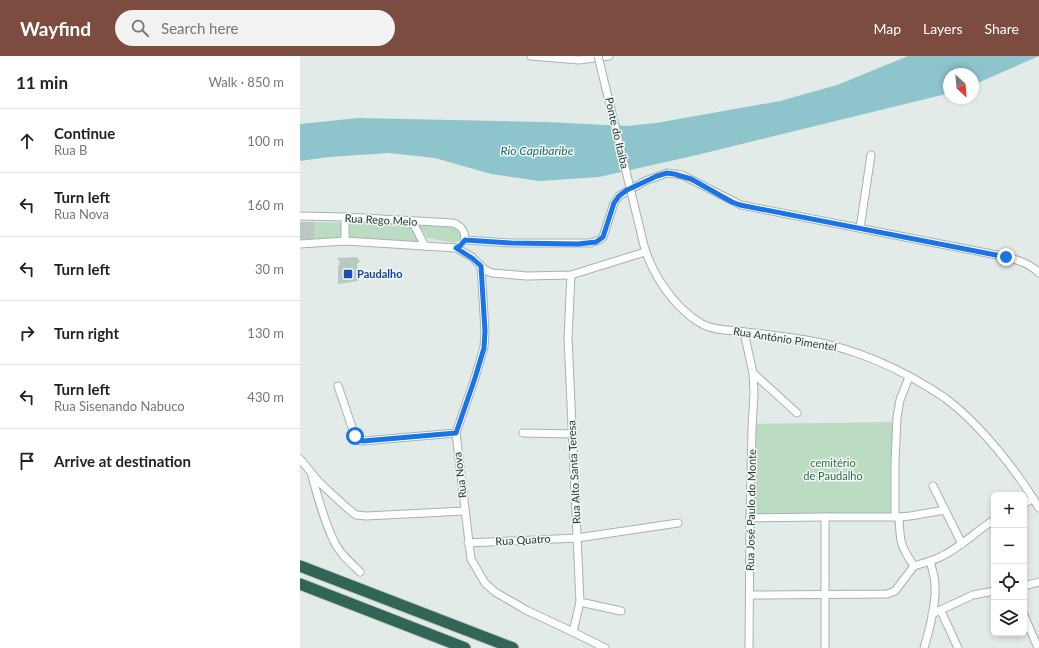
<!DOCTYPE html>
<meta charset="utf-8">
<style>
:root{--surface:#fff;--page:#f2f2f2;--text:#222;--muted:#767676;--line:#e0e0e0;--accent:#7b4c3f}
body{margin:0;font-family:Lato,sans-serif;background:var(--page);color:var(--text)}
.controls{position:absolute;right:12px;bottom:12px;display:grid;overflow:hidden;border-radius:6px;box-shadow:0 2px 6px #0003}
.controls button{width:36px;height:36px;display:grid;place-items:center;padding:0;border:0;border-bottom:1px solid var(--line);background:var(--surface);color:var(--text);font:20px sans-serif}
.compass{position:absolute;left:643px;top:12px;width:36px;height:36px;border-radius:50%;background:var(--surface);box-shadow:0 2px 6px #0003;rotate:154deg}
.stop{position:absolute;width:12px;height:12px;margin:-9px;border:3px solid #1a73e8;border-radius:50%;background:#fff}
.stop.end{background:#1a73e8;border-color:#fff;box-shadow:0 1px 4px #0008}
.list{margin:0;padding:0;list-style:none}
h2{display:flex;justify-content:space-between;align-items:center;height:52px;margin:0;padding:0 16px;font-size:17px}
h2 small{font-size:13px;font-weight:400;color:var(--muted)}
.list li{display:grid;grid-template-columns:26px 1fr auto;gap:12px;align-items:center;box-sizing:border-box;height:64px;padding:0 16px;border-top:1px solid var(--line)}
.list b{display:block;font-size:15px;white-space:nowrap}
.list p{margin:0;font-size:13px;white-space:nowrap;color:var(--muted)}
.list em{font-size:13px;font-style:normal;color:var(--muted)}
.icon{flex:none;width:22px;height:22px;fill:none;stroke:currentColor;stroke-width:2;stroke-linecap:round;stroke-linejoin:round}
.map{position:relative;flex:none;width:739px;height:592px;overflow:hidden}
header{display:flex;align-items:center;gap:24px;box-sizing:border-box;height:56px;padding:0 20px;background:var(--accent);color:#fff}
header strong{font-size:19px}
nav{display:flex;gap:22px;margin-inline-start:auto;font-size:14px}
.search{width:280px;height:36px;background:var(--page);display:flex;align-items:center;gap:10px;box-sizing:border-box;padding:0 14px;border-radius:22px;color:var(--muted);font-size:15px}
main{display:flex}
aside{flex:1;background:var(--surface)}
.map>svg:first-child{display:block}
.green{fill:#bcdbc3}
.water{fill:#8ec5cc}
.building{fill:#bac8c2}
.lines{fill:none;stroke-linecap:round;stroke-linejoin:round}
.minor-casing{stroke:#a5b3ae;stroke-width:9}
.highway-casing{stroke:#c1c8c6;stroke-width:13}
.minor{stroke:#fff;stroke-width:7}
.highway{stroke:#316558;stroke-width:11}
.minor-bridge-casing{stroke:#a5b3ae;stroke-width:9;stroke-linecap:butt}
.minor-bridge{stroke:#fff;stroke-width:7}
.route{stroke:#1a73e8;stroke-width:5}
.transit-dot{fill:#1a4fb4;stroke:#f2f8f5;stroke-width:1.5}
.labels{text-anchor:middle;stroke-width:3;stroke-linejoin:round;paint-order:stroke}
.street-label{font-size:11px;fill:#233b34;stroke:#f2f8f5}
.transit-label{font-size:11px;font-weight:bold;fill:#164399;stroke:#f2f8f5;text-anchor:start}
.park-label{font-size:11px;fill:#306e46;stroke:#f2f8f5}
.water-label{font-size:12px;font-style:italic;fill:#226772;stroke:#f2f8f5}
</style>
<header>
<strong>Wayfind</strong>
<div class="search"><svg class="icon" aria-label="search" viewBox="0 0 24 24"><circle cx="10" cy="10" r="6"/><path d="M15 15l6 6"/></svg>Search here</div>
<nav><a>Map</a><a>Layers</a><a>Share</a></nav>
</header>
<main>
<aside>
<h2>11 min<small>Walk · 850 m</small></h2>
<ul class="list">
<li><svg class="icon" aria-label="ahead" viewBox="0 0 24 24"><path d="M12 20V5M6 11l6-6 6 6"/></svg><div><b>Continue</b><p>Rua B</p></div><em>100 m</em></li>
<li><svg class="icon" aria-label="left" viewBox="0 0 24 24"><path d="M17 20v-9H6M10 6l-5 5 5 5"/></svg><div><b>Turn left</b><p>Rua Nova</p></div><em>160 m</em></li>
<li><svg class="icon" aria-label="left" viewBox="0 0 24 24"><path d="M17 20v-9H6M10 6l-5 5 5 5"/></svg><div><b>Turn left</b></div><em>30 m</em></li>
<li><svg class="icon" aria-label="right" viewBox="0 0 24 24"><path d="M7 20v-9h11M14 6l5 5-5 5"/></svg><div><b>Turn right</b></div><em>130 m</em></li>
<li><svg class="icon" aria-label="left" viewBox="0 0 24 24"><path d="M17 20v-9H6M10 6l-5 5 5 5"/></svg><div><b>Turn left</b><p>Rua Sisenando Nabuco</p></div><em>430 m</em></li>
<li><svg class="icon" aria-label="arrive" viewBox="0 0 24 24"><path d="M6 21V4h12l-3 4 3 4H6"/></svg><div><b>Arrive at destination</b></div></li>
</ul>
</aside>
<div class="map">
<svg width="739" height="592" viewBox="0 0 739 592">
<rect width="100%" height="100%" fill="#e2ebe7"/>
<!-- green -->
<g class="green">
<path d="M 15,166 L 109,168 L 118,185 L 14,183 Z"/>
<path d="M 122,168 L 154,168 L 158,173 L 161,182 L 159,185 L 155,187 L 127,182 L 119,170 Z"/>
<path d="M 596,366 L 593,458 L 451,461 L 452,368 Z"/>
</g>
<!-- water -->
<path class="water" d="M 608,0 L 739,0 L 673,29 L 673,18 L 649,18 L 649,37 L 646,38 L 397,99 L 299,121 L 240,125 L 191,118 L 135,102 L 89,97 L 29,101 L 0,105 L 0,68 L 58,62 L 246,66 L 327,70 L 356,67 L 480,45 L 537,29 Z"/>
<!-- building -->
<g class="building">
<path d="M 0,166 L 15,166 L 14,183 L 0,183 Z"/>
<path d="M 57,201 L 60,205 L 57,208 L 58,225 L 38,228 L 38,211 L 40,206 L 37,202 Z"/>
</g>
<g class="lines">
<defs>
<g id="minor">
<path d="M 231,0 L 279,4 L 309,0"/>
<path d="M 0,160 L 45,161 L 153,167 C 162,170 165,175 165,184 L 211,187 L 290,187 L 299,184 L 303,181 L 314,147 L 319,140 L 345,125 L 367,117 L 382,119 L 441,149 L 697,199 C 711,202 729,206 739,217"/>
<path d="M 112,165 L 125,190"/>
<path d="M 560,172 L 571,99"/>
<path d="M 341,177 C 347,211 371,250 402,268 C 415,275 432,274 446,276 C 466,278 486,281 506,284 C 555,292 604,314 645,342 C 679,367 718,416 739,452"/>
<path d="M 45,185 L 45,161"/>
<path d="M 0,188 L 45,185 L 156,192 L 172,201 L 185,214 L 192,217 L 227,220 L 271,219 L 345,196"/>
<path d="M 181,210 L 185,275 L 184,291 L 175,322 L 156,377 L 171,503 L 185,527 L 195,536 L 226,554 L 273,576 L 305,592"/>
<path d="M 271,219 L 268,282 L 280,546 L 273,576"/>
<path d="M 444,276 L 453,317 L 454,337 L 452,372 L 450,462 L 449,592"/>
<path d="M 453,317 L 497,357"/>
<path d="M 38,330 L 55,380 L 58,384 L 63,385 L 156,377"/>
<path d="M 223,377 L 273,378"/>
<path d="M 0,403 L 19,426 L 46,451 L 56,459 L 66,460 L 165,455"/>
<path d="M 12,420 C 18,442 24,465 34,485 C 39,497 51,507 60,516"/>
<path d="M 633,430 L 662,488"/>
<path d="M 724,448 L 733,442"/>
<path d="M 595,461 L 595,406 L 597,361 L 600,344 L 609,321"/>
<path d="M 599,461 C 600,485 600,490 614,510"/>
<path d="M 450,462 L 525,461 L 599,461 L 610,460 L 645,454"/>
<path d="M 168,487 L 277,482 L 378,467"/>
<path d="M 614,510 C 623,507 633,505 642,500 C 661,491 676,475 694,464"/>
<path d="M 724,530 L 739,526"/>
<path d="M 450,539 L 587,538 L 595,535 L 614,510"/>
<path d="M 280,546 L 321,555"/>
<path d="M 641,555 L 658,592"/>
<path d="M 632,558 L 673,539 L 694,535"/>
<path d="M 724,559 L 738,592"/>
<path d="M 525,592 L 525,461"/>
<path d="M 624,592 C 630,572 636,550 635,530 C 635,521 632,513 630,505"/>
</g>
<g id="highway">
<path d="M 0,510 L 213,592"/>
<path d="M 0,528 L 165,592"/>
</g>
</defs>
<!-- minor casing -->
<use href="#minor" class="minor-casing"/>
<!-- highway casing -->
<use href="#highway" class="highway-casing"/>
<!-- minor -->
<use href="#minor" class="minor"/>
<!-- highway -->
<use href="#highway" class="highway"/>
<defs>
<path id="minor-bridge" d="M 298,0 L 341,177"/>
</defs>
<!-- minor-bridge casing -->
<use href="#minor-bridge" class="minor-bridge-casing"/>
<!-- minor-bridge -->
<use href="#minor-bridge" class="minor-bridge"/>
</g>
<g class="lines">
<!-- route -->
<path class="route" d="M 55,380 L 58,384 L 63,385 L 156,377 L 175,322 L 184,292 L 185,275 L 181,210 L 172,202 L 156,192 L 160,190 L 165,184 L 211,187 L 278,188 L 296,186 L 303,181 L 314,147 L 319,140 L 327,134 L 357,120 L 367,117 L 374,118 L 391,123 L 432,146 L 440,149 L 706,201"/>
</g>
<!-- markers -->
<rect class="transit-dot" x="43" y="213" width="10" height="10" rx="2"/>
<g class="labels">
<!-- street labels -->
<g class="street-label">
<text transform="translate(317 77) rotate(77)" y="4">Ponte do Itaiba</text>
<text transform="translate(81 164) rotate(3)" y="4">Rua Rego Melo</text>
<text transform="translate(485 283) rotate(9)" y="4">Rua António Pimentel</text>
<text transform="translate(274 416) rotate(-93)" y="4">Rua Alto Santa Teresa</text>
<text transform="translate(160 419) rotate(-97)" y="4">Rua Nova</text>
<text transform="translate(451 454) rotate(-89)" y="4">Rua José Paulo do Monte</text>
<text transform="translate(223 484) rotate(-3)" y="4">Rua Quatro</text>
</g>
<!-- transit labels -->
<g class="transit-label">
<text x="57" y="222">Paudalho</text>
</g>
<!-- park labels -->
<g class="park-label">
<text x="533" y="411">cemitério<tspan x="533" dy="13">de Paudalho</tspan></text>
</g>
<!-- water labels -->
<g class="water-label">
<text x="237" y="99">Rio Capibaribe</text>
</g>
</g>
</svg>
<div class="controls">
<button>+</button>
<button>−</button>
<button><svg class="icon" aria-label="locate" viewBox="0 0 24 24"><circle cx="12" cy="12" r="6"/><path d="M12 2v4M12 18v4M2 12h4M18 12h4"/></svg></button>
<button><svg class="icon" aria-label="layers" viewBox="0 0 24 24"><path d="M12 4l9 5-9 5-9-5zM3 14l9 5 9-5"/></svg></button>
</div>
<svg class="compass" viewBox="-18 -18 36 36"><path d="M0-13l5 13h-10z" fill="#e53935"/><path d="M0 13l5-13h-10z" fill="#767676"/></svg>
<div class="stop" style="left:55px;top:380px"></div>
<div class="stop end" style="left:706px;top:201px"></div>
</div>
</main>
